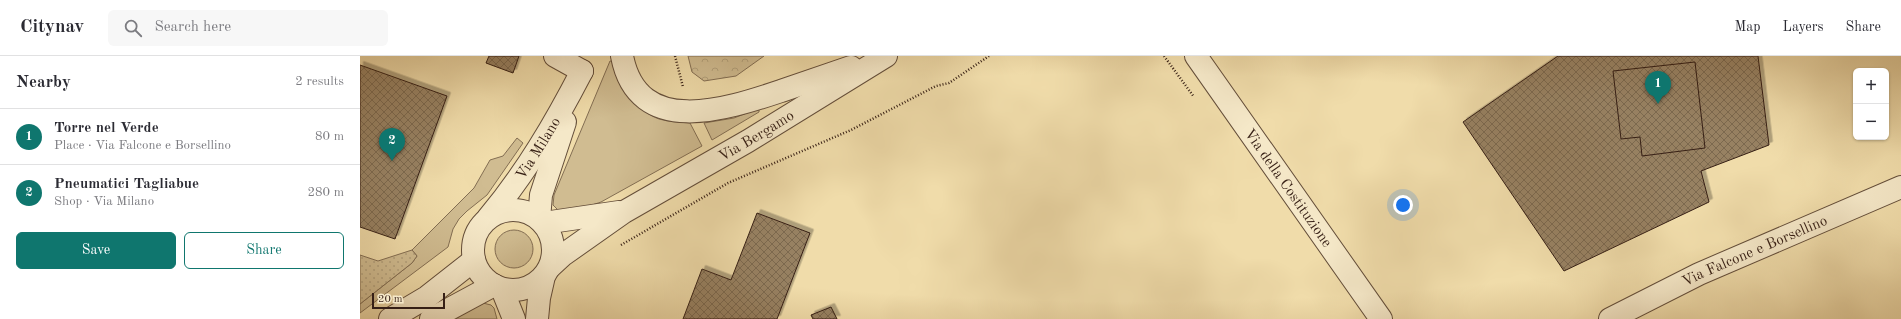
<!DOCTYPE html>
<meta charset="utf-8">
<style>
:root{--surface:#fff;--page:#f7f7f7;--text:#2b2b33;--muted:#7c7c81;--line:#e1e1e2;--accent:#0f766e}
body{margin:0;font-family:"Old Standard TT",serif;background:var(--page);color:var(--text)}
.controls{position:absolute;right:12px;top:12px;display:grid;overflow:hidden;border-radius:6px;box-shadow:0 1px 3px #0004}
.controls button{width:36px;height:36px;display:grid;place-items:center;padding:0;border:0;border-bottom:1px solid var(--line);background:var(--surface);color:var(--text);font:20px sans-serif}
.scale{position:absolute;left:12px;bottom:10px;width:73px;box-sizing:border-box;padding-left:4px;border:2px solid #361f15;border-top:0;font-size:11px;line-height:14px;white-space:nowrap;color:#361f15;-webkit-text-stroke:3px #f5e8c8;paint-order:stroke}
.you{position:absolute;left:1043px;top:149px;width:14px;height:14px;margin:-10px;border:3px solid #fff;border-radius:50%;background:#1a73e8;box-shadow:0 0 0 6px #1a73e833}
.badge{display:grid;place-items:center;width:26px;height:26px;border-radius:50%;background:var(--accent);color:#fff;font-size:13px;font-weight:700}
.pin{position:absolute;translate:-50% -33px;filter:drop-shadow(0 1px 2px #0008)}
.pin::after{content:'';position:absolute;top:21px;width:14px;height:12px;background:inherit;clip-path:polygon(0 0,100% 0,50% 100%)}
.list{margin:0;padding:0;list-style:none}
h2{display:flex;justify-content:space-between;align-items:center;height:52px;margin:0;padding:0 16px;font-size:17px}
h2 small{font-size:13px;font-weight:400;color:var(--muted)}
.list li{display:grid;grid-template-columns:26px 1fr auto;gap:12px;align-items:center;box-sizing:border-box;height:56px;padding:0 16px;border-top:1px solid var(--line)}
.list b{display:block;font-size:15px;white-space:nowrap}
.list p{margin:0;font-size:13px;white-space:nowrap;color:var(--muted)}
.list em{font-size:13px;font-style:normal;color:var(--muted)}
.actions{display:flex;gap:8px;padding:12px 16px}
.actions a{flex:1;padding:9px 0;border:1px solid var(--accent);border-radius:6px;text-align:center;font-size:14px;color:var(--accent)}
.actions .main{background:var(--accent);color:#fff}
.icon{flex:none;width:22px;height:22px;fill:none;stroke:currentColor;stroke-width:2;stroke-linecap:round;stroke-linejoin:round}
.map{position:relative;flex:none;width:1541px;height:263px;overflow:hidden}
header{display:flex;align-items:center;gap:24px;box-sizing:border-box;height:56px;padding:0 20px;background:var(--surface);border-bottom:1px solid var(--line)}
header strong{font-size:19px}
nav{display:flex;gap:22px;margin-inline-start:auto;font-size:14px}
.search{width:280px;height:36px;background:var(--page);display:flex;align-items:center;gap:10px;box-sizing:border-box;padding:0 14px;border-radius:6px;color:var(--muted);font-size:15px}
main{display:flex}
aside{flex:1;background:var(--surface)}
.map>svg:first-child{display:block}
.grass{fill:#d0bc91;stroke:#836e53}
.forest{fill:url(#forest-crowns);stroke:#836e53}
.garden{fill:url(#garden-dots);stroke:#836e53}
.building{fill:url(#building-cross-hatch);stroke:#361f15;filter:url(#shadow)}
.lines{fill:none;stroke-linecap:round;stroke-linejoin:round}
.minor-casing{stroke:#644e3a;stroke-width:24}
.path{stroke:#361f15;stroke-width:2.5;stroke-dasharray:1 2;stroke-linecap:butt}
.minor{stroke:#f5e8c8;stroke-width:22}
.labels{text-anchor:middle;stroke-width:3;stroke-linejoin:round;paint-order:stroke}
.street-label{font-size:15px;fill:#361f15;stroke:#f5e8c8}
</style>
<header>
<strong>Citynav</strong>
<div class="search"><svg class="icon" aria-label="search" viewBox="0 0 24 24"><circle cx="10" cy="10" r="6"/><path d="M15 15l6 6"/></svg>Search here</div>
<nav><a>Map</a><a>Layers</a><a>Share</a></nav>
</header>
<main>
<aside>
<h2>Nearby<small>2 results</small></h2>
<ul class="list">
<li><span class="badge">1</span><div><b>Torre nel Verde</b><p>Place · Via Falcone e Borsellino</p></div><em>80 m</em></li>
<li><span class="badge">2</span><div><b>Pneumatici Tagliabue</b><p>Shop · Via Milano</p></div><em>280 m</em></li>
</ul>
<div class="actions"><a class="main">Save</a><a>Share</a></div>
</aside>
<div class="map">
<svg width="1541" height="263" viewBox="0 0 1541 263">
<defs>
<pattern id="forest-crowns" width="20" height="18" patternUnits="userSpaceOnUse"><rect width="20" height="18" fill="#d0bc91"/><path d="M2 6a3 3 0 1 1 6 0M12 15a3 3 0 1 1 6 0" fill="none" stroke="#b3a17c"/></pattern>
<pattern id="garden-dots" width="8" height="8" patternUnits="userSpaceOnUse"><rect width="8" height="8" fill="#d0bc91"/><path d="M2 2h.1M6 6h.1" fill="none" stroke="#b3a17c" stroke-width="1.8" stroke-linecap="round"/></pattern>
<pattern id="building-cross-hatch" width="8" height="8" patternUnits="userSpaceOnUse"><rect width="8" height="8" fill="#978162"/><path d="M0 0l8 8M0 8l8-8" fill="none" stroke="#7c6950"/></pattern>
<filter id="shadow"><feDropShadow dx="3.5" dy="-3.5" stdDeviation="0" flood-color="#0004"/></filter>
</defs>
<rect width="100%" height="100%" fill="#f0dcaa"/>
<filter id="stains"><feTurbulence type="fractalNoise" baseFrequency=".005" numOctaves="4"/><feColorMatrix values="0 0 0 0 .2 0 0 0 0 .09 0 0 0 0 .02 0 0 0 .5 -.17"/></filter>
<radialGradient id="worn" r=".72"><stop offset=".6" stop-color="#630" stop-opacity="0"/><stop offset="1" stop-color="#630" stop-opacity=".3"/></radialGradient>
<!-- grass -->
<g class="grass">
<path d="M 250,5 L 252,5 C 257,28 276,55 299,63 C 309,66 319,66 330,67 L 342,90 L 241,146 L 226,151 L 198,154 L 193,149 L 194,139 Z"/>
<path d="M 397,53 L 399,54 L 399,56 L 352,84 L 344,67 L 374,62 Z"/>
<path d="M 157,82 L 163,87 L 127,139 L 107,155 L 99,163 L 93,173 L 88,191 L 0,257 L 0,248 L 52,207 L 57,200 L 52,194 L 114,132 L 130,104 L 143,100 Z"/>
<circle cx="154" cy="193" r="19"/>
<path d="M 123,247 L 131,249 L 134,252 L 137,263 L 83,263 Z"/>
</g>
<!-- forest -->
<path class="forest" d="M 328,0 L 404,0 L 376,20 L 344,25 L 332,16 Z"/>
<!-- garden -->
<path class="garden" d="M 52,194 L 57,200 L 52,207 L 0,248 L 0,199 L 18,205 Z"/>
<!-- building -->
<g class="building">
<path d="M 129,0 L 159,0 L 153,17 L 126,7 Z"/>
<path d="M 1198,0 L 1398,0 L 1409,89 L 1341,115 L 1349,146 L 1204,215 L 1103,66 Z"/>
<path d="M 1335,6 L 1345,92 L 1282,100 L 1280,81 L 1261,83 L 1253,15 Z"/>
<path d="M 0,9 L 87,40 L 35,183 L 0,171 Z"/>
<path d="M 397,157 L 450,177 L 417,263 L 323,263 L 342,213 L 371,224 Z"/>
<path d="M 471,251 L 477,263 L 453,263 L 451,259 Z"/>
</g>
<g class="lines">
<defs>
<g id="minor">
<path d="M 195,0 L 222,15"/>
<path d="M 262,0 C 278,83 367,53 421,35 C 444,27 467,19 491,11"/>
<path id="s1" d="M 836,0 L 1021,263"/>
<circle cx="153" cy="194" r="40"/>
<path id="s2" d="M 128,162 C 166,117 195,67 222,15"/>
<path d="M 179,163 L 181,139 L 205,66"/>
<path d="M 184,167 L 259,156"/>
<path id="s3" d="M 190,211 L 203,199 L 264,156 L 388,85 L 526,0"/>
<path d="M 142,233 L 154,263"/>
<path d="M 30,263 L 67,241 L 114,204"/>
<path d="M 71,263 L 134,229"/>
<path d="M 177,263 L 179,242 L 184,220"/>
<path id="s4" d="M 1250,263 L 1339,218 L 1541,131"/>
</g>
</defs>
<!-- minor casing -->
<use href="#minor" class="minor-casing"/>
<!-- path -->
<g class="path">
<path d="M 315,0 L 323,31"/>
<path d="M 804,0 L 834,41"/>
<path d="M 261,189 L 368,127 L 491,74 L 576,30 L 589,27 L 629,0"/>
</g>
<!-- minor -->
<use href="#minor" class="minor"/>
</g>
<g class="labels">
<!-- street labels -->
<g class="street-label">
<text dy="5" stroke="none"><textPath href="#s3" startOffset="245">Via Bergamo</textPath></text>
<text dy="5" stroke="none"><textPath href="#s2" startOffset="86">Via Milano</textPath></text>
<text dy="5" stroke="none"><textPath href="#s1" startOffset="161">Via della Costituzione</textPath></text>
<text dy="5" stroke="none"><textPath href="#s4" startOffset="160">Via Falcone e Borsellino</textPath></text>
</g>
</g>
<rect width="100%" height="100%" filter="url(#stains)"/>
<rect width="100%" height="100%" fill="url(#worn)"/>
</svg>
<div class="controls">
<button>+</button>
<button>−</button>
</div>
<div class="scale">20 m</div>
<div class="you"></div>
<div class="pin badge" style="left:1298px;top:48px">1</div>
<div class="pin badge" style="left:32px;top:105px">2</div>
</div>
</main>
